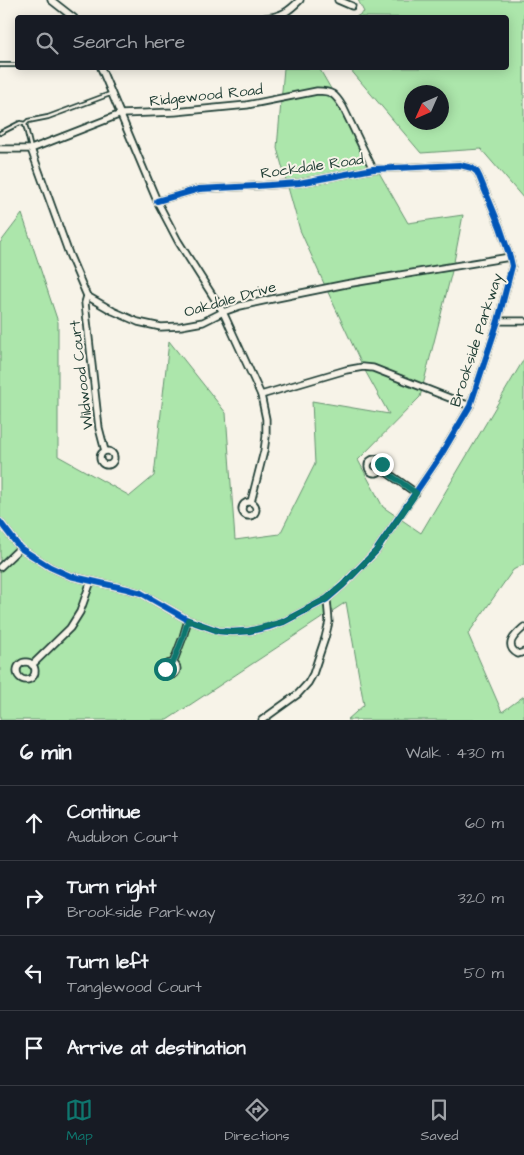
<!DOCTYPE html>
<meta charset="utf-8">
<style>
:root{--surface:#171b24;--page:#242831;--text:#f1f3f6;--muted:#9ea1a6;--line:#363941;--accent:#0f766e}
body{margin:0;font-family:"Architects Daughter",sans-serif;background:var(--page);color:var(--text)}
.compass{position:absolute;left:404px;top:85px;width:45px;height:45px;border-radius:50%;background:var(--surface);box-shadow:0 2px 12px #0003;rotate:225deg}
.stop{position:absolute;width:15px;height:15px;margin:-11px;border:4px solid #0f766e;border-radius:50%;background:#fff}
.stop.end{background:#0f766e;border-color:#fff;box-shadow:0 1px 5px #0008}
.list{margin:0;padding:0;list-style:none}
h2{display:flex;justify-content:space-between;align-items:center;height:65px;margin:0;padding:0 20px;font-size:21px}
h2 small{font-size:16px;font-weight:400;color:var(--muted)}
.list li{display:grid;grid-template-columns:32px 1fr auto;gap:15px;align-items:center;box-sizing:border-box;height:75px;padding:0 20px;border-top:1px solid var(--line)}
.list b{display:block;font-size:19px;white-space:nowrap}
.list p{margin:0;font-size:16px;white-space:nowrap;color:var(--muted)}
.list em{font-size:16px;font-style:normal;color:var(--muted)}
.icon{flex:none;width:28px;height:28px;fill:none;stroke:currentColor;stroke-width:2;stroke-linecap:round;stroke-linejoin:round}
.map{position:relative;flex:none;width:524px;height:720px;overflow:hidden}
.search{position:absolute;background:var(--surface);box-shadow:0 2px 12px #0003;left:15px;right:15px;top:15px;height:55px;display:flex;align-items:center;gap:12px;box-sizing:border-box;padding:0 18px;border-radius:5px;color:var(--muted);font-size:19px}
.sheet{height:365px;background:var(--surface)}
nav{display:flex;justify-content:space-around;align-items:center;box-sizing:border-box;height:70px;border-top:1px solid var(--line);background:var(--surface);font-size:14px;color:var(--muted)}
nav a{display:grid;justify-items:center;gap:2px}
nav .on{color:var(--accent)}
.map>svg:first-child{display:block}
.green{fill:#ace6ab;stroke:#669270;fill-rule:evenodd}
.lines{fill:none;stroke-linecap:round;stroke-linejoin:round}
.lane-casing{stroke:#1f3d34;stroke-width:6}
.street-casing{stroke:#1f3d34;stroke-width:9}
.lane{stroke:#f7f3e8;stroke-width:2.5}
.street{stroke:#f7f3e8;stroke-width:5.5}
.cycleway-casing{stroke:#f7f3e8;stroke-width:9}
.cycleway{stroke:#0057b8;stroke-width:6}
.route{stroke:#0f766e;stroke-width:6}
.labels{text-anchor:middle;stroke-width:4;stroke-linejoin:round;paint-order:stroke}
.street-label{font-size:15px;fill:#1f3d34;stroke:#f7f3e8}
</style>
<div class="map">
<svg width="524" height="720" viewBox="0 0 524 720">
<rect width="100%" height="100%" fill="#f7f3e8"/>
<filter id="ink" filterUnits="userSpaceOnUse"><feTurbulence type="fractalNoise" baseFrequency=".02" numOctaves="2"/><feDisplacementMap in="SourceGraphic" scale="10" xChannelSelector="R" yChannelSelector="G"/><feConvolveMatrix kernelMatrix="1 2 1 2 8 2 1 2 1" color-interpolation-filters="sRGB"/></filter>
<g filter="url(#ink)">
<!-- green -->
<g class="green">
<path d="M 358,0 L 524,0 L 524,199 L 481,149 L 421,153 L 349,68 L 506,68 L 506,18 L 356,17 L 364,12 ZM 442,92 L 442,122 L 412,122 L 412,92 Z"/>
<path d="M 284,68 L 319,68 L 408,223 L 463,215 L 453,267 L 420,397 L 358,460 L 383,507 L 421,533 L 524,359 L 524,564 L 513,570 L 468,634 L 502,712 L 524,696 L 524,720 L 347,720 L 364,705 L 346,602 L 167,720 L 0,720 L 0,243 L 22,214 L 58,322 L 58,456 L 130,496 L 154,476 L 169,341 L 226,413 L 235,540 L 280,534 L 315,464 L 312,401 L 389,414 L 363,367 L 326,288 L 300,230 L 277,148 Z"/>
</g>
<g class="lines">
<defs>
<g id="lane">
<path d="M 0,65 L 18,65"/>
<path d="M 0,133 L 20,123 L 25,124"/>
<path d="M 31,149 L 25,124 L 28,121 L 48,117 L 110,94"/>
</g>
<g id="street">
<path d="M 51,0 L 74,18"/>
<path d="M 338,0 L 352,6"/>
<path d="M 265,18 C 282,16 288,12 300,0"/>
<path d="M 101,68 L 157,201 L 178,241 L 223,312 L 261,395 L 266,419 L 266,437 L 264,451 L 251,502"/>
<path d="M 0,149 L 31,149 L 121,114 L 175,112 L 247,105 L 317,91 C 332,91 335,94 343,107 L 373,169"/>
<path d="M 31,149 L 69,254 L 87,296 L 113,311 L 138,322 L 161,327 L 181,326 L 203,322 L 223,312 L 240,306 L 272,299 L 346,284 L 510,257"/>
<path d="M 87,296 L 85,303 L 99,428 L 105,451"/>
<path d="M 498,321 L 524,321"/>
<path d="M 261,395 L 346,370 L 363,367 L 373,368 L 470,406"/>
<circle cx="107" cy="458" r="7"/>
<circle cx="375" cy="466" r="7"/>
<path d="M 382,469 L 416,493"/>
<circle cx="249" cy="509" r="7"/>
<path d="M 0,522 L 20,548 L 50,567 L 70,576 L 127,589 L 141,593 L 188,620 L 219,631 L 233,632 L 249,631 L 269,627 L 283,622 L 327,599 L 343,585 L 376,551 L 441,455 L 470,406 L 498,321 L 512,266 L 510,257 L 500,227 L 479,176 L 477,172 L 472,168 L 460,165 L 373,169 L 299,183 L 256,186 L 199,189 L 157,201"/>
<path d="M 0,567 L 20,548"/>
<path d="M 524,627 C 515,635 503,645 518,654 L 524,652"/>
<circle cx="26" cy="671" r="9"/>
<circle cx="171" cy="669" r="6"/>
<path d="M 173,663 L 183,637 L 188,620"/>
<path d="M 32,665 L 70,628 L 80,612 L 91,581"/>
<path d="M 262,720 L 298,694 L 308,683 L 313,674 L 325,638 L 329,622 L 327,599"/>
</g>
</defs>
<!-- lane casing -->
<use href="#lane" class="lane-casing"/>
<!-- street casing -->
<use href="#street" class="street-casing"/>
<!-- lane -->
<use href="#lane" class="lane"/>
<!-- street -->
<use href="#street" class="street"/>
<defs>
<path id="cycleway" d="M 0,522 L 20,548 L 50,567 L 70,576 L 127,589 L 141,593 L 188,620 L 219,631 L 233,632 L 249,631 L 269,627 L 283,622 L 327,599 L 343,585 L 376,551 L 441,455 L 470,406 L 498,321 L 512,266 L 510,257 L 500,227 L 479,176 L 477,172 L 472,168 L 460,165 L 373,169 L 299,183 L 256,186 L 199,189 L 157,201"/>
</defs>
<!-- cycleway casing -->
<use href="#cycleway" class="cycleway-casing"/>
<!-- cycleway -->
<use href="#cycleway" class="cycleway"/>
</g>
</g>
<g class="lines" filter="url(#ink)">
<!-- route -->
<path class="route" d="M 165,669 L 167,664 L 173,663 L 183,637 L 188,620 L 219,631 L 232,632 L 249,631 L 283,622 L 326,599 L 343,585 L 376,551 L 416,493 L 382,469 L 382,464"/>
</g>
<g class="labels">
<!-- street labels -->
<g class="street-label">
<text transform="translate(206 95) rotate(-6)" y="5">Ridgewood Road</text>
<text transform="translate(312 166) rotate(-8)" y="5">Rockdale Road</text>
<text transform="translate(230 299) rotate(-16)" y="5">Oakdale Drive</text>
<text transform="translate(476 340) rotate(-72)" y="5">Brookside Parkway</text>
<text transform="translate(81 375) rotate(-97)" y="5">Wildwood Court</text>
</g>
</g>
</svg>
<svg class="compass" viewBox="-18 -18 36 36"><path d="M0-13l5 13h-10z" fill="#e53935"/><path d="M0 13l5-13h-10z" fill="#9ea1a6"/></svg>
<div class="stop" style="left:165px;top:669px"></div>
<div class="stop end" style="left:382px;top:464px"></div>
<div class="search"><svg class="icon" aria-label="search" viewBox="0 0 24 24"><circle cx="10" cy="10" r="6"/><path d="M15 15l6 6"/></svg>Search here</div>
</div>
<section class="sheet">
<h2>6 min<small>Walk · 430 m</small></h2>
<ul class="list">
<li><svg class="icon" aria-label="ahead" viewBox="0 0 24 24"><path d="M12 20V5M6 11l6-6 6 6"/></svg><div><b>Continue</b><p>Audubon Court</p></div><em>60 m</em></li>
<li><svg class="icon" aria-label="right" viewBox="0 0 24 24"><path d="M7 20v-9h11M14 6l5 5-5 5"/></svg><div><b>Turn right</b><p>Brookside Parkway</p></div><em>320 m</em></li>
<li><svg class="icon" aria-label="left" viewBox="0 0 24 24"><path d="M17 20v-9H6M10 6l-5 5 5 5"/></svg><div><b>Turn left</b><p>Tanglewood Court</p></div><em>50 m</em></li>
<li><svg class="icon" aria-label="arrive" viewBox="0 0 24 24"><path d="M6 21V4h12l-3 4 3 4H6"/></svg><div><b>Arrive at destination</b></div></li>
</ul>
</section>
<nav>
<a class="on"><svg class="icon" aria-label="map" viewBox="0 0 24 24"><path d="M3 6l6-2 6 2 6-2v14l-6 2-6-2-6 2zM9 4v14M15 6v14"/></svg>Map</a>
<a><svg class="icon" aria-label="directions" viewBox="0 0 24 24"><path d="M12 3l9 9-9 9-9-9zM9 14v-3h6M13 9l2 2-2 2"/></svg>Directions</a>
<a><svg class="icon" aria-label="saved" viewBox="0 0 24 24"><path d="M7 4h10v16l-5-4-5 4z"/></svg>Saved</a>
</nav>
